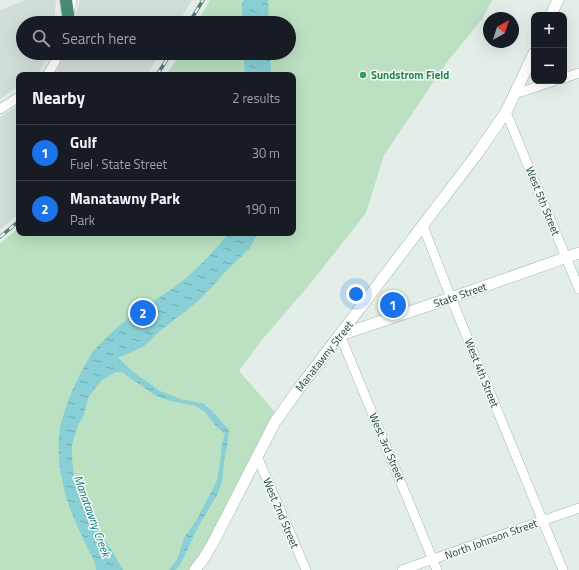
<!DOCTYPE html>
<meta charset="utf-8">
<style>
:root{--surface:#171b24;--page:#242831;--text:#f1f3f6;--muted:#9ea1a6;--line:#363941;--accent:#1a73e8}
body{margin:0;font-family:"Titillium Web",sans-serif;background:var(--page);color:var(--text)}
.controls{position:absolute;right:12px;top:12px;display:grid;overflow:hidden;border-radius:8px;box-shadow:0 4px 16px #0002}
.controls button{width:36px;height:36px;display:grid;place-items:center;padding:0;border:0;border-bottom:1px solid var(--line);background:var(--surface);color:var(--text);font:20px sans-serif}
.compass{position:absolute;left:483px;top:12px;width:36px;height:36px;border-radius:50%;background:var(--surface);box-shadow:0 4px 16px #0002;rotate:39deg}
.you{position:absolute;left:356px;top:294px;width:14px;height:14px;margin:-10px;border:3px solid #fff;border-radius:50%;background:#1a73e8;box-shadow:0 0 0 6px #1a73e833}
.badge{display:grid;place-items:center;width:26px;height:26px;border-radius:50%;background:var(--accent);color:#fff;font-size:13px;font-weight:700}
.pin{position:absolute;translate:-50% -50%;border:2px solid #fff;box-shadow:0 1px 4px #0006}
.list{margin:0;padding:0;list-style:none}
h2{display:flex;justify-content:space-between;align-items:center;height:52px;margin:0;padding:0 16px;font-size:17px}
h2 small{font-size:13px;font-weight:400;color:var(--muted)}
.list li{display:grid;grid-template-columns:26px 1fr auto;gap:12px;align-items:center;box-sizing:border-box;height:56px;padding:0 16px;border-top:1px solid var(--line)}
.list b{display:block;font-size:15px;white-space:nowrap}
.list p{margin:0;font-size:13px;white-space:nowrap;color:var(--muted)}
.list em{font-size:13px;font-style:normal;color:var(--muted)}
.icon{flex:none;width:22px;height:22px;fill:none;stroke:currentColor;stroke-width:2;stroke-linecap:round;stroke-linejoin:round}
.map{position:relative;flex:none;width:579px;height:570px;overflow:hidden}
.search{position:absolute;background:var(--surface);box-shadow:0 4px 16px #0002;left:16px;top:16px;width:280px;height:44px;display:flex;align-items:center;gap:10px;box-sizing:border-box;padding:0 14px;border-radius:22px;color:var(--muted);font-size:15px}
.panel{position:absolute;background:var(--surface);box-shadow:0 4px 16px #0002;left:16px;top:72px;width:280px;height:164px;border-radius:8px}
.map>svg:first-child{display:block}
.built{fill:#d1ded7}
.park{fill:#bbe0c2}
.water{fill:url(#water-ripples)}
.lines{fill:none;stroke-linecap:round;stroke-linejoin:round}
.minor-casing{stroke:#a5b7af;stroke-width:10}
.tertiary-casing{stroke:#a5b7af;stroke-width:12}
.trunk-casing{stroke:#c1cac7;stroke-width:14}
.minor{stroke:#fff;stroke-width:9}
.tertiary{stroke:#fff;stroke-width:11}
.trunk{stroke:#488a76;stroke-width:12}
.rail-casing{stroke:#5c7c71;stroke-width:3.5}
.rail{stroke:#f4faf7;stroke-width:2;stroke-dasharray:6;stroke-linecap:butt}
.leisure-dot{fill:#2e9e5b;stroke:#f4faf7;stroke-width:1.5}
.labels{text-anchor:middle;stroke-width:3;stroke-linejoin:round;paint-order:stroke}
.leisure-label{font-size:11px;font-weight:bold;fill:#27864d;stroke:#f4faf7;text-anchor:start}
.street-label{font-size:11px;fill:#214136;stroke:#f4faf7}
.water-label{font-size:12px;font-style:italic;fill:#177881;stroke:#f4faf7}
</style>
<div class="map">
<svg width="579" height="570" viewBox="0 0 579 570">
<defs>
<pattern id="water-ripples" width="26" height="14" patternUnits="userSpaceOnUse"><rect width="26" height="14" fill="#88d0d6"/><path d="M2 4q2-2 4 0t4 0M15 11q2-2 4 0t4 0" fill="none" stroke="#6faaae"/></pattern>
</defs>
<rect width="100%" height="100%" fill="#e3eee8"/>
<!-- built -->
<g class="built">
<path d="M 26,0 L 56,0 L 54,23 L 23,23 L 23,53 L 49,53 L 39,72 L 34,75 L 19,75 L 19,85 L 0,99 L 0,10 Z"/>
<path d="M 80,0 L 192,0 L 178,23 L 73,23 Z"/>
<path d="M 63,53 L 160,53 L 147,75 L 56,75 Z"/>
<path d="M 19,105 L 19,214 L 0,230 L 0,117 Z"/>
</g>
<!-- park -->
<path class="park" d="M 210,0 L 492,0 L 483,18 L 447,62 L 384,155 L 366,213 L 310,284 L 261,341 L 239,371 L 275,412 L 207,545 L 190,570 L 0,570 L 0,243 L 19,228 L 19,233 L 293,233 L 293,75 L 166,75 L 175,62 L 180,53 L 289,53 L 289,23 L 197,23 Z"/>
<!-- water -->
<g class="water">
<path d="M 243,0 L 268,0 L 269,23 L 242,23 L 242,5 Z"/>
<path d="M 243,53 L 270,53 L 271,75 L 245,75 Z"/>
<path d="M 229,233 L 258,233 L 250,248 L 223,274 L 214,285 L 197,302 L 161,330 L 143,347 L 118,358 L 132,371 L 160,391 L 181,399 L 204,404 L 212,411 L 229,430 L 227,446 L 224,461 L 222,482 L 217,495 L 198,527 L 180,565 L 176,570 L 169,570 L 177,560 L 184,538 L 197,519 L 217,481 L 220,463 L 222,443 L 225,434 L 216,426 L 205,412 L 196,406 L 171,401 L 156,396 L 122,372 L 116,372 L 102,380 L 89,396 L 83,417 L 79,423 L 72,445 L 72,459 L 74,477 L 78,494 L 88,514 L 114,554 L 123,570 L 96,570 L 95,563 C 82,536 67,509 62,479 C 59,468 58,448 59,436 C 62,411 74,385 86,363 C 88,360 90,356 92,352 C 101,342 119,325 130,317 C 148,304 168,293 185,279 C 201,265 216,249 229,233 Z"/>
</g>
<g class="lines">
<defs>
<g id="minor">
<path d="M 66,23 L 72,0"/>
<path d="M 47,75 C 52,68 56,61 58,53"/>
<path d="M 564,78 L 579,73"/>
<path d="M 515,94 L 554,81"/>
<path d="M 0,109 L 19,97"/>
<path d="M 506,112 L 579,289"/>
<path d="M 423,226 L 451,298 L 563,570"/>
<path d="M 340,335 L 437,570"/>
<path d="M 257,456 L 306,570"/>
<path d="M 402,570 L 579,508"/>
</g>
<g id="tertiary">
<path d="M 551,15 L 558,0"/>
<path d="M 340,335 L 451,298 L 579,253"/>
<path d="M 195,570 L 204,558 L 214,541 L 275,422 L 297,391 L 477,154 L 506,112 L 534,53"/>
</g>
<path id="trunk" d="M 66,0 L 68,14"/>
</defs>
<!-- minor casing -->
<use href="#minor" class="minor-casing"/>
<!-- tertiary casing -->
<use href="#tertiary" class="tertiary-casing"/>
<!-- trunk casing -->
<use href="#trunk" class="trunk-casing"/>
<!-- minor -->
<use href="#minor" class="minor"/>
<!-- tertiary -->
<use href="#tertiary" class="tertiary"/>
<!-- trunk -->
<use href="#trunk" class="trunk"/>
<defs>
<g id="rail">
<path d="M 189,23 L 203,0"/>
<path d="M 157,75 L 171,53"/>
<path d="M 0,237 L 19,221"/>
</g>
</defs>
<!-- rail casing -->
<use href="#rail" class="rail-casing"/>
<!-- rail -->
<use href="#rail" class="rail"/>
</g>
<!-- markers -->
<circle class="leisure-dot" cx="363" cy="75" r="4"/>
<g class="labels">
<!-- leisure labels -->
<g class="leisure-label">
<text x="371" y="79">Sundstrom Field</text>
</g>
<!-- street labels -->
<g class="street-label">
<text transform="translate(543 201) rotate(68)" y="4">West 5th Street</text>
<text transform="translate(460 295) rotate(-19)" y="4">State Street</text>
<text transform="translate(324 356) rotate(-52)" y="4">Manatawny Street</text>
<text transform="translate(482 373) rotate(68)" y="4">West 4th Street</text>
<text transform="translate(387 447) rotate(67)" y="4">West 3rd Street</text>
<text transform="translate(281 513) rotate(67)" y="4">West 2nd Street</text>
<text transform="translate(491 539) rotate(-20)" y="4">North Johnson Street</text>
</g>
<!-- water labels -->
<g class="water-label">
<text transform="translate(92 516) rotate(70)" y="4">Manatawny Creek</text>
</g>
</g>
</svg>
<div class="controls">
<button>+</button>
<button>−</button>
</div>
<svg class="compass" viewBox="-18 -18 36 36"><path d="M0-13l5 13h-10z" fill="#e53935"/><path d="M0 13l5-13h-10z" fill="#9ea1a6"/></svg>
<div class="you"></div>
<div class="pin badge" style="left:393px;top:305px">1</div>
<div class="pin badge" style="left:143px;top:313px">2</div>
<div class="search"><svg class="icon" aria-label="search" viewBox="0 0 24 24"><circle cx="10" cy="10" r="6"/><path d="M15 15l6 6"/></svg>Search here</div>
<section class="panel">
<h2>Nearby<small>2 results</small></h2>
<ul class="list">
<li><span class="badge">1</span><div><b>Gulf</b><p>Fuel · State Street</p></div><em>30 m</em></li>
<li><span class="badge">2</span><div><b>Manatawny Park</b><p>Park</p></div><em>190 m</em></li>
</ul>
</section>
</div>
